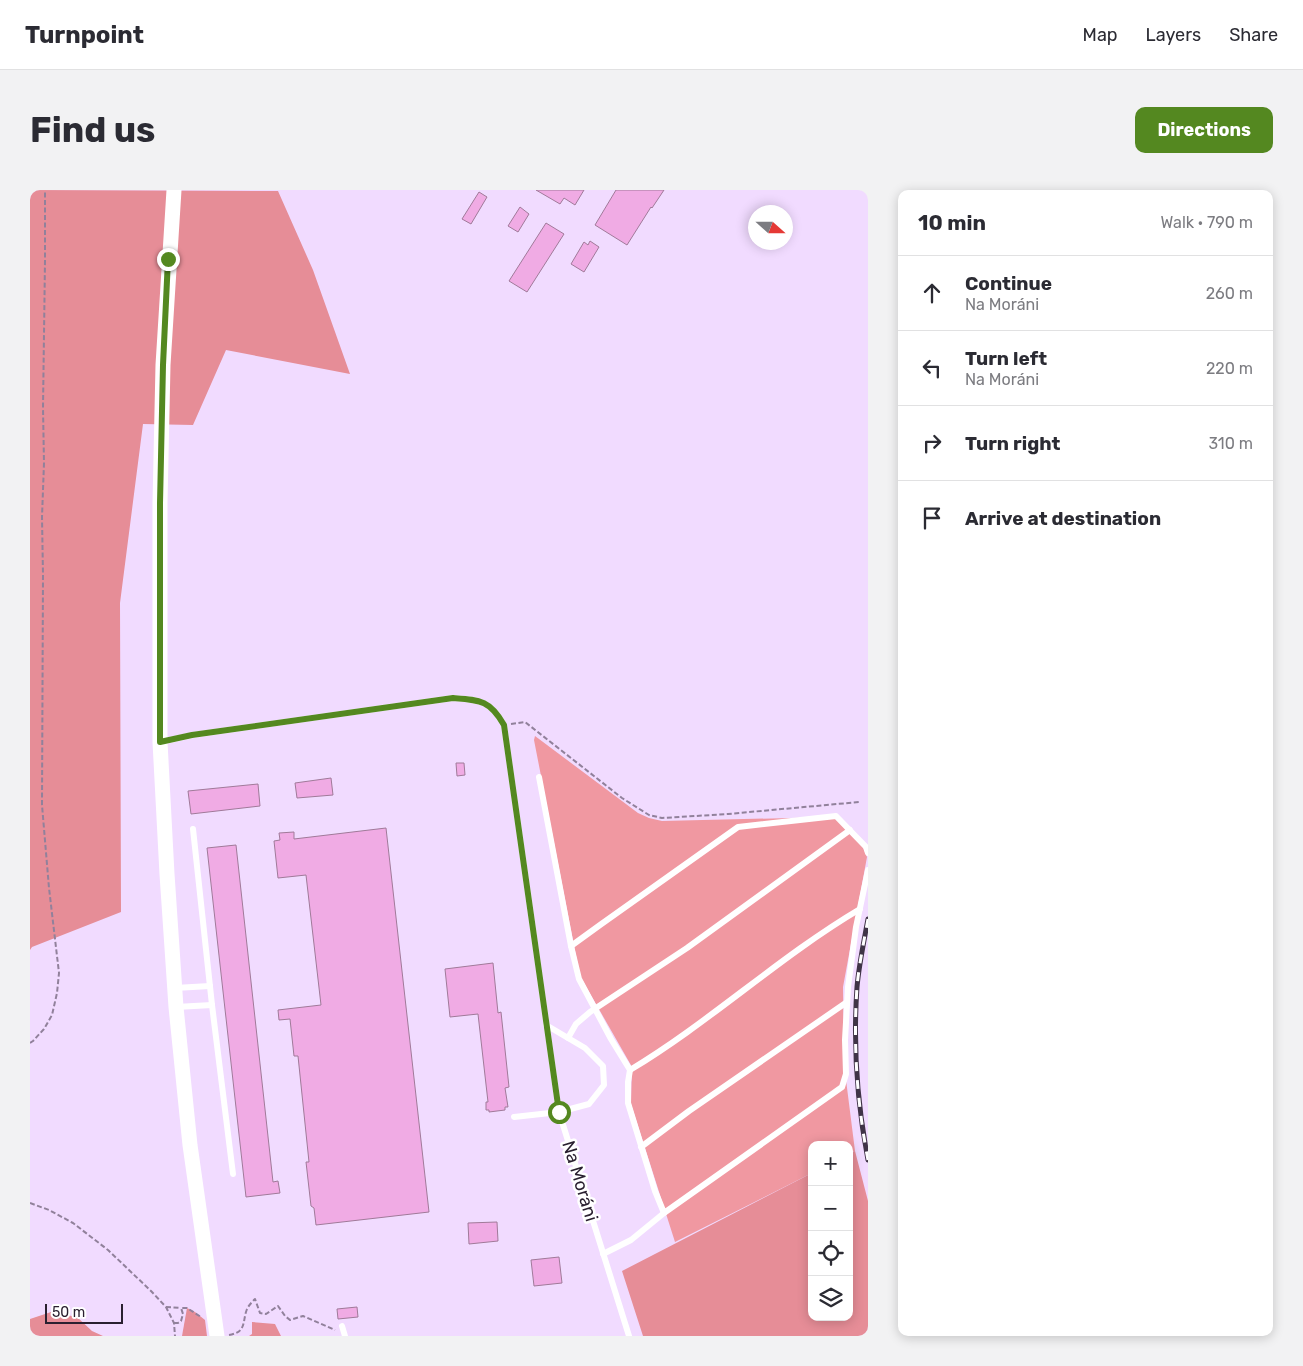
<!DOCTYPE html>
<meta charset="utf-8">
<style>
:root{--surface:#fff;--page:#f2f2f3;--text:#2b2b33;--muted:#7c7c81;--line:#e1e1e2;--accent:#548820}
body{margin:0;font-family:Rubik,sans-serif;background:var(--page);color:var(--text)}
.controls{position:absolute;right:15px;bottom:15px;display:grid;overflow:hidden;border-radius:10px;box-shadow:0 2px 12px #0003}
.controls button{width:45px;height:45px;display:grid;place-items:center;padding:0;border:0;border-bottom:1px solid var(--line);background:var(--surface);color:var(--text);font:25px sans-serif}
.compass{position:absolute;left:718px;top:15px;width:45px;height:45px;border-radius:50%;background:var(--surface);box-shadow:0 2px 12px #0003;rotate:111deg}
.scale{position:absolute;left:15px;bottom:12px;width:78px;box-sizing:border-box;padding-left:5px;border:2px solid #2a2030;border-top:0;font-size:14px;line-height:18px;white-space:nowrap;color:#2a2030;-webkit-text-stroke:4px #fff;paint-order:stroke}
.stop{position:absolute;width:15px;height:15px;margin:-11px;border:4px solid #548820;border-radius:50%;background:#fff}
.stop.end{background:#548820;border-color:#fff;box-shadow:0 1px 5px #0008}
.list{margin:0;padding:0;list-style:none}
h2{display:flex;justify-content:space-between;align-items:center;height:65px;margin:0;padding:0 20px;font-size:21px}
h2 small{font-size:16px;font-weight:400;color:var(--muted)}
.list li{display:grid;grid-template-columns:32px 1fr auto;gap:15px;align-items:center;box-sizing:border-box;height:75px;padding:0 20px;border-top:1px solid var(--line)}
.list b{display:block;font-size:19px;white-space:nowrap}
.list p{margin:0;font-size:16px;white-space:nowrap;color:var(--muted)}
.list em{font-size:16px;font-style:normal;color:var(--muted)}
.icon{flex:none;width:28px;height:28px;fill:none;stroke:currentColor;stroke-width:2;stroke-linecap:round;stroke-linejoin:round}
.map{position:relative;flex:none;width:838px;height:1146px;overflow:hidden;border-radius:10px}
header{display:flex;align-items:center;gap:30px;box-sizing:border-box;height:70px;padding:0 25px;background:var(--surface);border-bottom:1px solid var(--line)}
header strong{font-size:24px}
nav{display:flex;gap:28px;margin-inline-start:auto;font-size:18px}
.intro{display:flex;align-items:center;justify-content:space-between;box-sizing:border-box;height:120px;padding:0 30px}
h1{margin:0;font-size:35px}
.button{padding:12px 22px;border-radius:10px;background:var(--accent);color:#fff;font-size:18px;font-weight:700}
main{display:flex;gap:30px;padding:0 30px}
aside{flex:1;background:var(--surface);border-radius:10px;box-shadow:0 2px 12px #0003}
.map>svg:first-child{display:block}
.green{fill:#f098a1}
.forest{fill:#e68d97}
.building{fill:#f0abe4;stroke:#a07a99}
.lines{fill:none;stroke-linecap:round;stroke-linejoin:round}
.path{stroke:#91819b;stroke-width:2;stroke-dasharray:5 2.5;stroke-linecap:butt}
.service{stroke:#fff;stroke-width:6}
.tertiary{stroke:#fff;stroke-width:15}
.rail-casing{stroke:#403447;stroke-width:5}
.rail{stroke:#fff;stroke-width:3;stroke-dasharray:9;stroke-linecap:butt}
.route{stroke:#548820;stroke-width:6}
.labels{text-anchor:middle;stroke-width:5;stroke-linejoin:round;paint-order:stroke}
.street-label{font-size:18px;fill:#2a2030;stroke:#fff}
</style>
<header>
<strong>Turnpoint</strong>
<nav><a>Map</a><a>Layers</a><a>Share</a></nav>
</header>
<div class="intro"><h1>Find us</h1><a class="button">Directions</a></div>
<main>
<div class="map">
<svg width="838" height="1146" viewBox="0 0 838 1146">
<rect width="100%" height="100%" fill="#f1dbff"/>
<!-- green -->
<path class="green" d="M 505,546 L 608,623 L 619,628 L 632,631 L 803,627 L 828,645 L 837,667 L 813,797 L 814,874 L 825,961 L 819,963 L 819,955 L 782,955 L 782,983 L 645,1052 L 601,914 L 602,877 L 550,786 L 504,550 Z"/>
<!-- forest -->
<g class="forest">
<path d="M 0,0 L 248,1 L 283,80 L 320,184 L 196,160 L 163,235 L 113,234 L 90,413 L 91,722 L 2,757 L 0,760 Z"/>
<path d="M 825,961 L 838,1011 L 838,1146 L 613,1146 L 592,1081 L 782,983 L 782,1127 L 819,1127 L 819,963 Z"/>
<path d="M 157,1118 L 165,1122 L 175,1130 L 177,1146 L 152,1146 Z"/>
<path d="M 21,1122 L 47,1127 L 62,1141 L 73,1146 L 0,1146 L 0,1129 Z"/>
<path d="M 222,1132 L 245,1134 L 251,1146 L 219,1146 L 222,1144 Z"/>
</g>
<!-- building -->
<g class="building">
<path d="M 506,0 L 554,0 L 545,15 L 534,8 L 530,14 Z"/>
<path d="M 586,0 L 634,0 L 622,18 L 621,17 L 597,55 L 565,35 Z"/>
<path d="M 449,2 L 457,7 L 441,34 L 432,29 Z"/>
<path d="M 490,17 L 499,24 L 488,42 L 478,36 Z"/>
<path d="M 516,33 L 534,44 L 497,102 L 479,91 Z"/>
<path d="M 560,51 L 569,57 L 554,82 L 541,74 L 554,52 L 558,55 Z"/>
<path d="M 426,573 L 434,573 L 435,585 L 427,586 Z"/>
<path d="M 301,588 L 303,605 L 267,608 L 265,593 Z"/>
<path d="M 228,594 L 230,616 L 161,624 L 158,601 Z"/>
<path d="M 356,638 L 399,1022 L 286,1035 L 284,1018 L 281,1016 L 276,972 L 279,972 L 268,866 L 264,866 L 260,829 L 249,830 L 248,820 L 291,815 L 276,685 L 248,688 L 244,651 L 250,650 L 249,643 L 264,642 L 264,649 Z"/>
<path d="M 206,655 L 243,992 L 248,991 L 250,1003 L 216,1007 L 177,658 Z"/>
<path d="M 463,773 L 468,823 L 471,822 L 479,897 L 475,898 L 478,917 L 475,917 L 475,920 L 459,922 L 459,920 L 456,920 L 456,912 L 458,912 L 448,824 L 420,827 L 415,779 Z"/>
<path d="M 467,1032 L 468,1051 L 439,1054 L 438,1033 Z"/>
<path d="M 529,1067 L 532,1093 L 504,1096 L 501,1070 Z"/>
<path d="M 327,1117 L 328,1127 L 308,1129 L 307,1119 Z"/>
</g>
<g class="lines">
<!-- path -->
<g class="path">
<path d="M 481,534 L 495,532 L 592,608 L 619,625 L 632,628 L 698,624 L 829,612"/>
<path d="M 0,853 L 3,851 L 14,839 L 22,825 L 27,803 L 29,783 L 19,698 L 12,615 L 13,385 L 12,327 L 14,273 L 13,218 L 15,71 L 15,0"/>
<path d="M 0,1013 L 19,1020 L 43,1033 L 78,1060 L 121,1101 L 136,1117 L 144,1133 L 145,1146"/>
<path d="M 136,1117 L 151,1118"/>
<path d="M 144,1133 L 148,1133 L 151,1131 L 153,1124 L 151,1118 L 157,1118 L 171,1127"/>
<path d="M 199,1145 C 217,1142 212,1132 217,1119 C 219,1115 222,1112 225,1109 L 230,1123 L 236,1124 L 248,1116 L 255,1126 L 260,1130 L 273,1126 L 305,1140"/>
</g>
<!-- service -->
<g class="service">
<path d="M 131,552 L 163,545 L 423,508 C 450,510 460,510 474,535 L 529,922 L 599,1146"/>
<path d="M 509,587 L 541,756 L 549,789 L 581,849 L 600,880 L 598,892 L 598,913 L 625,1001 L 634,1023 L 812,897 L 816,884 L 815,850 L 818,797 L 826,737 L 838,680"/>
<path d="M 163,639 L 182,815 L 203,984"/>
<path d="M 541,756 L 570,735 L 708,637 L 806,626 L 836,657 L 838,663"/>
<path d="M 145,798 L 180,796"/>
<path d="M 146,817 L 182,815"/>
<path d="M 538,848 L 546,834 L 560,822 L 657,758 L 820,640"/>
<path d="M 600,880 C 680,832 749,767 830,719"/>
<path d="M 484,927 L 529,922 L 559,914 L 574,895 L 573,876 L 555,858 L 516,835"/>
<path d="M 611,957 L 659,921 L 817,812"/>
<path d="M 573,1064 L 601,1050 L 634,1023"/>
<path d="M 312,1136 L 315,1146"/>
</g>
<!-- tertiary -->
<path class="tertiary" d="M 144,0 L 133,175 L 130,313 L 130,552 L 137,684 L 146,817 L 160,955 L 187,1146"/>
<defs>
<path id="rail" d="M 838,729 C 834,751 829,774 827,797 C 823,855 827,913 838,970"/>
</defs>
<!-- rail casing -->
<use href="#rail" class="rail-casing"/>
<!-- rail -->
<use href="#rail" class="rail"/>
</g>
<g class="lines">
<!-- route -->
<path class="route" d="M 138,69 L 133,175 L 130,313 L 130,552 L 162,545 L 423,508 C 450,510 460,510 474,535 L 529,922"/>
</g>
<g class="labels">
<!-- street labels -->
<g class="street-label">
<text transform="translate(550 991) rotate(73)" y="6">Na Moráni</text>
</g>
</g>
</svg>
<div class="controls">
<button>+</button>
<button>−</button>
<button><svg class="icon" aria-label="locate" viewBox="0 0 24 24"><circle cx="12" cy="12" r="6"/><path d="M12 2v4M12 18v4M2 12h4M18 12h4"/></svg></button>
<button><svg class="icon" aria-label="layers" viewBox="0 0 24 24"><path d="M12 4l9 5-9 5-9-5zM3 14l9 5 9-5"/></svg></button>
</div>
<svg class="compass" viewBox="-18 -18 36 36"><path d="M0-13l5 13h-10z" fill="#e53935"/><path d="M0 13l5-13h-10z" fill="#7c7c81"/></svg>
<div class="scale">50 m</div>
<div class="stop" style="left:529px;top:922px"></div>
<div class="stop end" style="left:138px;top:69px"></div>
</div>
<aside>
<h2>10 min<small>Walk · 790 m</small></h2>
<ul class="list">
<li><svg class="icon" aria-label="ahead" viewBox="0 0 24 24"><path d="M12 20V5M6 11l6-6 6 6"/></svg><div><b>Continue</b><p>Na Moráni</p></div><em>260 m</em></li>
<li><svg class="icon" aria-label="left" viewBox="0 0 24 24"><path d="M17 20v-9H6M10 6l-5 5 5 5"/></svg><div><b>Turn left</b><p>Na Moráni</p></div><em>220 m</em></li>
<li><svg class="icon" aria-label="right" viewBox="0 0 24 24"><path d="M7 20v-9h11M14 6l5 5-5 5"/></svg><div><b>Turn right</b></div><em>310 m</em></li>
<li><svg class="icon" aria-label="arrive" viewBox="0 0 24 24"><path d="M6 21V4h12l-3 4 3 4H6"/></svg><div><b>Arrive at destination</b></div></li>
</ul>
</aside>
</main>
